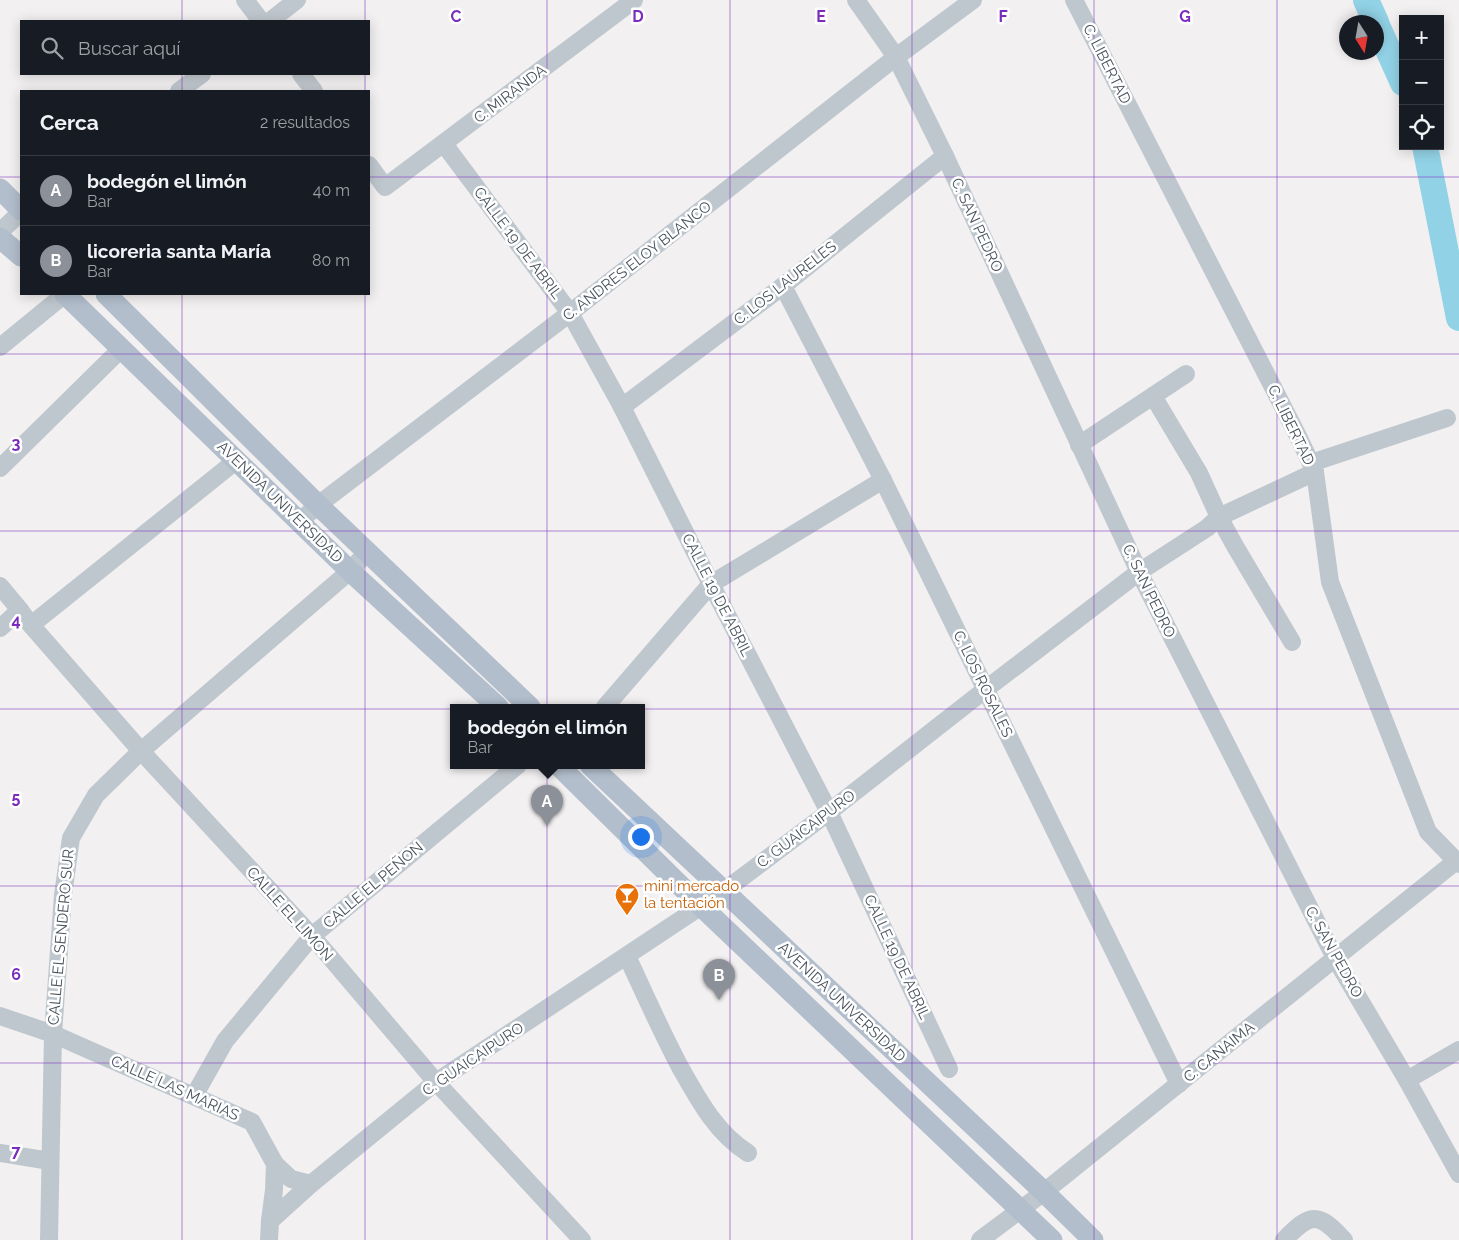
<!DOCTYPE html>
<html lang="es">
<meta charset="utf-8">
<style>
:root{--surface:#171b24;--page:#20242c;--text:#f1f3f6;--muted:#9ea1a6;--line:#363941;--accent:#8c9099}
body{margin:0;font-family:Raleway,sans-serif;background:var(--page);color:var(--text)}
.controls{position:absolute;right:15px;top:15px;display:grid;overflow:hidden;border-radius:0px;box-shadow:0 2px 12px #0003}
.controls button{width:45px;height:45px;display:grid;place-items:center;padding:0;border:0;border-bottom:1px solid var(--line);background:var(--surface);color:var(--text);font:25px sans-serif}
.compass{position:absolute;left:1339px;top:15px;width:45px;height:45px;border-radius:50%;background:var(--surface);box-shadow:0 2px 12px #0003;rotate:169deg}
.you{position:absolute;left:640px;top:836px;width:18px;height:18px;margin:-12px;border:4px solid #fff;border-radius:50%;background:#1a73e8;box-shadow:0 0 0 8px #1a73e833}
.badge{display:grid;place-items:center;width:32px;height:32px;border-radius:50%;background:var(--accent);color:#fff;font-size:16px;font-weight:700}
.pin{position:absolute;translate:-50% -41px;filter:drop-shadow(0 1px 2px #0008)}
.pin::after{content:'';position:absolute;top:26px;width:18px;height:15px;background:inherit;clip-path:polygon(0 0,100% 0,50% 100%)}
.popup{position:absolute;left:450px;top:704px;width:195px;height:65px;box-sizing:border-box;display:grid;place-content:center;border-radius:0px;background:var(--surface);filter:drop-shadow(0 1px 4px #0005);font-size:16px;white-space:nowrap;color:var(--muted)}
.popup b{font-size:19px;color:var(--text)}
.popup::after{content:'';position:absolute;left:50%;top:100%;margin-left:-10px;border:10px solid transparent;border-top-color:var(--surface)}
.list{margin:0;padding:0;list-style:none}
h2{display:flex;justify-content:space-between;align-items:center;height:65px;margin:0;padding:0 20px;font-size:21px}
h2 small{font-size:16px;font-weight:400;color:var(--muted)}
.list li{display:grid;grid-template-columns:32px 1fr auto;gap:15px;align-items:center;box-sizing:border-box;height:70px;padding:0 20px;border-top:1px solid var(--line)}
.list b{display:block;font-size:19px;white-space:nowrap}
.list p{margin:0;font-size:16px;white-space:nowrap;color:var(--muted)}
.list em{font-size:16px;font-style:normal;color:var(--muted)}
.icon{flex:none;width:28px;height:28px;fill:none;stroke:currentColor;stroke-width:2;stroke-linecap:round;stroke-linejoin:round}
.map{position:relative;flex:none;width:1459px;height:1240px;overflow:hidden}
.search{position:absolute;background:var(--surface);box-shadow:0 2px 12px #0003;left:20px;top:20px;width:350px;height:55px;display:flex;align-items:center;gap:12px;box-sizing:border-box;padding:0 18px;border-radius:0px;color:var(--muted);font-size:19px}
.panel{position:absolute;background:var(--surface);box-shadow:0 2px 12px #0003;left:20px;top:90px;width:350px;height:205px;border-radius:0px}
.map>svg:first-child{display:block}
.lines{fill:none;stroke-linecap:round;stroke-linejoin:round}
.river{stroke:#92d2e6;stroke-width:26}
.minor{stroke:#bfc7ce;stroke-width:18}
.major{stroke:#b2becc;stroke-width:21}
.grid{fill:none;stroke:#7b2cbf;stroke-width:1;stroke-opacity:0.55}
.labels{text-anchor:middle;stroke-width:5;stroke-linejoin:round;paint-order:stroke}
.street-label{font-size:15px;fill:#49525c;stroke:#fff}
.food-label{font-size:15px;fill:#c56008;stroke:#fff;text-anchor:start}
.grid-label{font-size:16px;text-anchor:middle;font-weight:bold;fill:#7b2cbf;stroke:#fff;stroke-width:5;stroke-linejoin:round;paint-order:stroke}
</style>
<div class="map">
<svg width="1459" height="1240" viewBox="0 0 1459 1240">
<rect width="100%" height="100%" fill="#f2f0f0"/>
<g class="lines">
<!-- river -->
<g class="river">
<path d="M 1366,0 L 1376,22"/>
<path d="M 1376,23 L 1403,83"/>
<path d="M 1425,146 L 1459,318"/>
</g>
<!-- minor -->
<g class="minor">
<path d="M 245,0 L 261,21"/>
<path d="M 856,0 L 896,57 L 945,156 L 1139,572 L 1335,958 L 1407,1080 L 1459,1174"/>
<path d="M 1074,0 L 1298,436 L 1315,472 L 1330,582 L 1428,832 L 1459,864"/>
<path d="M 270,21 L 297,0"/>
<path d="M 301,74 L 314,91"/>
<path d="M 179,91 L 202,74"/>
<path d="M 444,144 L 570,313 L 622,407 L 711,584 L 829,812 L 949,1069"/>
<path d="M 369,165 L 385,187 L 634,0"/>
<path d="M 0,232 L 21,212"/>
<path d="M 783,286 L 883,480 L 1179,1084"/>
<path d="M 0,347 L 65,294"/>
<path d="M 1153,396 L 1199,473 L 1219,517 L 1235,546 L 1292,642"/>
<path d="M 622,407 L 783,286 L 945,156"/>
<path d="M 1079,445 L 1186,374"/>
<path d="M 1311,463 L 1447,418"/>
<path d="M 0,468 L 122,348"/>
<path d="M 300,521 L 318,505 L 570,313 L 896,57 L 973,0"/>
<path d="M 0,586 L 20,610 L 31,625 L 141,751 L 312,936 L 436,1082 L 582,1240"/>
<path d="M 31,625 L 237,460"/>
<path d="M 0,628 L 20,610"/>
<path d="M 605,707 L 711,584 L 883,480"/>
<path d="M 627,956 C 644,993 661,1031 680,1067 C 698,1099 716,1133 748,1153"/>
<path d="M 0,1016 L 53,1034 L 252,1122 L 275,1164 L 274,1190 L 270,1221"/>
<path d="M 1407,1080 L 1459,1050"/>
<path d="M 194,1096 L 225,1041 L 312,936 L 518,765"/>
<path d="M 0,1153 L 50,1161"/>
<path d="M 275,1164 L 291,1179 L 311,1184"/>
<path d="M 49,1240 L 53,1034 L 63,895 L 71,838 L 96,795 L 141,751 L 350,571 L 367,552"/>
<path d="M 269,1240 L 270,1221 L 311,1184 L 436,1082 L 724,891 L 829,812 L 986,689 L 1139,572 L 1207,528 L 1219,517 L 1315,472"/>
<path d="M 980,1240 L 1044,1192 L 1456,861"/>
<path d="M 1284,1240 C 1310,1213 1318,1211 1344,1240"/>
</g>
<!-- major -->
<g class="major">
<path d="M 0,189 L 21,210"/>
<path d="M 0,238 L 21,256"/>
<path d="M 65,294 L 350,571 L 498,707"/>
<path d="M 106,294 L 318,505 L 530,707"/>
<path d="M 558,765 L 702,907 L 1052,1240"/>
<path d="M 590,765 L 1044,1192 L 1093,1240"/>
</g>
</g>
<!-- grid -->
<path class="grid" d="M 182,0 L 182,21M 365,0 L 365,21M 547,0 L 547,1240M 730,0 L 730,1240M 912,0 L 912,1240M 1094,0 L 1094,1240M 1277,0 L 1277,1240M 182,74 L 182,91M 365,74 L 365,91M 0,177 L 21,177M 369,177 L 1459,177M 182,294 L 182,1240M 365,294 L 365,1240M 0,354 L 1459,354M 0,531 L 1459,531M 0,709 L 1459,709M 0,886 L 1459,886M 0,1063 L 1459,1063"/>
<!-- icons -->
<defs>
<symbol id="bar-pin" viewBox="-11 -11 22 30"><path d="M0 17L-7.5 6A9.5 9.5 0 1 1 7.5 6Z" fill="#e8710a" stroke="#fff"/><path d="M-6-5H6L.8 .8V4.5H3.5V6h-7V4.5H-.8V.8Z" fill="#fff"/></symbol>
</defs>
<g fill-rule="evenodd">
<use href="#bar-pin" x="613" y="881" width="28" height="38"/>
</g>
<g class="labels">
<!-- street labels -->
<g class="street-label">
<text transform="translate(1107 64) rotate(63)" y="5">C. LIBERTAD</text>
<text transform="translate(510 94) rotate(-37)" y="5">C. MIRANDA</text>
<text transform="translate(977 225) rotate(65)" y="5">C. SAN PEDRO</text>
<text transform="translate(518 243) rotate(53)" y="5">CALLE 19 DE ABRIL</text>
<text transform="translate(637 261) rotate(-38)" y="5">C. ANDRES ELOY BLANCO</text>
<text transform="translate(785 283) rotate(-38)" y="5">C. LOS LAURELES</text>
<text transform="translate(1291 425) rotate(64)" y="5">C. LIBERTAD</text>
<text transform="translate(280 502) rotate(44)" y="5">AVENIDA UNIVERSIDAD</text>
<text transform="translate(1149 591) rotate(64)" y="5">C. SAN PEDRO</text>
<text transform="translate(717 595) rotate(63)" y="5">CALLE 19 DE ABRIL</text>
<text transform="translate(983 684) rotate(64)" y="5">C. LOS ROSALES</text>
<text transform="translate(806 829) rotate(-37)" y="5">C. GUAICAIPURO</text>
<text transform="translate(373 885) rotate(-40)" y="5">CALLE EL PEÑON</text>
<text transform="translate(290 914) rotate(48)" y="5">CALLE EL LIMON</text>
<text transform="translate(61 937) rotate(-85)" y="5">CALLE EL SENDERO SUR</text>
<text transform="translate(1334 952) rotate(61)" y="5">C. SAN PEDRO</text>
<text transform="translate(897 957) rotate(65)" y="5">CALLE 19 DE ABRIL</text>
<text transform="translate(842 1002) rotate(43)" y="5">AVENIDA UNIVERSIDAD</text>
<text transform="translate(1219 1052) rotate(-39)" y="5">C. CANAIMA</text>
<text transform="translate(473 1059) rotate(-34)" y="5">C. GUAICAIPURO</text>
<text transform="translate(175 1088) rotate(24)" y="5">CALLE LAS MARIAS</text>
</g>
<!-- food labels -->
<g class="food-label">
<text x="644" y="891">mini mercado<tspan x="644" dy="17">la tentación</tspan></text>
</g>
</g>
<g class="grid-label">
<text x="456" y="22">C</text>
<text x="638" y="22">D</text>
<text x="821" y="22">E</text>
<text x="1003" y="22">F</text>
<text x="1185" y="22">G</text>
<text x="16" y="449">3</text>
<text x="16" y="626">4</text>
<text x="16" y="803">5</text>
<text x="16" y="980">6</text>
<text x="16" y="1157">7</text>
</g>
</svg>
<div class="controls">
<button>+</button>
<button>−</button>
<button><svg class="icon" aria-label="locate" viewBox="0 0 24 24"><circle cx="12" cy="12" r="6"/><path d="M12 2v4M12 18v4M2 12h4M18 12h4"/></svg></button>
</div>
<svg class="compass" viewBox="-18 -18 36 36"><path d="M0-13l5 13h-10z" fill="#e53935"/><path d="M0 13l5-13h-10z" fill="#9ea1a6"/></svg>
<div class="you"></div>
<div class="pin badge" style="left:547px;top:826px">A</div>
<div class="popup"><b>bodegón el limón</b>Bar</div>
<div class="pin badge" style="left:719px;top:1000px">B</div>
<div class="search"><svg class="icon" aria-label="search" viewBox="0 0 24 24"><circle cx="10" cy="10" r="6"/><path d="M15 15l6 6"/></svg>Buscar aquí</div>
<section class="panel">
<h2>Cerca<small>2 resultados</small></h2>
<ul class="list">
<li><span class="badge">A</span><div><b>bodegón el limón</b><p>Bar</p></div><em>40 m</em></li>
<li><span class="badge">B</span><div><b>licoreria santa María</b><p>Bar</p></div><em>80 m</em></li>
</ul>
</section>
</div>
